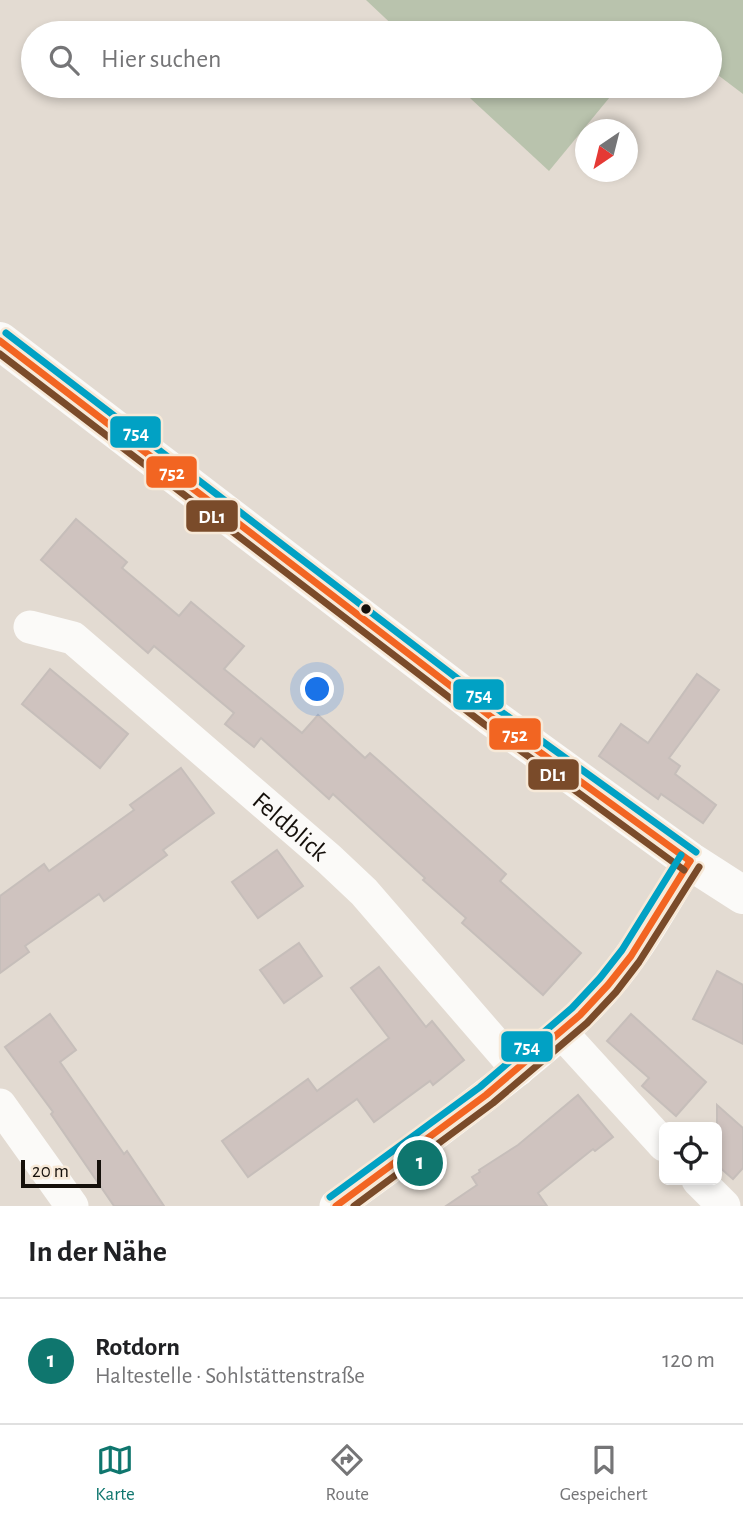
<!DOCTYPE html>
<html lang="de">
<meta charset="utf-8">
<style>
:root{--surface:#fff;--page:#f6f6f6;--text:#202124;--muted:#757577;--line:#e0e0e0;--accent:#0f766e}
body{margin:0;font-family:"Alegreya Sans",sans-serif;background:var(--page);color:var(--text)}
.controls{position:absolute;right:21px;bottom:21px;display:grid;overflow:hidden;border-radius:10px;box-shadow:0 4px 10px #0003}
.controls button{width:63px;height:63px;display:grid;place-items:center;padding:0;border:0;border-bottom:2px solid var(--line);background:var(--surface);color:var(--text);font:35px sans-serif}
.compass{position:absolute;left:575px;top:119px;width:63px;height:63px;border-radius:50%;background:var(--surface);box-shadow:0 4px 10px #0003;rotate:215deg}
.scale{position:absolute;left:21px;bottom:18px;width:80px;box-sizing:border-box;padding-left:7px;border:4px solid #15100b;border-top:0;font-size:19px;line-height:24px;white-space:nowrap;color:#15100b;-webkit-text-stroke:5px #f7e9d8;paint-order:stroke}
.you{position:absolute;left:318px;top:690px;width:24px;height:24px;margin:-18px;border:5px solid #fff;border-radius:50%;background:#1a73e8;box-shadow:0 0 0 10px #1a73e833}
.badge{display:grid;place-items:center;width:46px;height:46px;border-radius:50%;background:var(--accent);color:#fff;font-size:23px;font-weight:700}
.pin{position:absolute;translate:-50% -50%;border:4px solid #fff;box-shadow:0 2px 7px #0006}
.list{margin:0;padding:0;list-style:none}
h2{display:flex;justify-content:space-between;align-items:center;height:91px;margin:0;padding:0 28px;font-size:30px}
h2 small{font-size:23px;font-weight:400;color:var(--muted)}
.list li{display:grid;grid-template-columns:46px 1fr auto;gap:21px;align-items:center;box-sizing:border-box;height:126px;padding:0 28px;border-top:2px solid var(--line)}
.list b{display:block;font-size:26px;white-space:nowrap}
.list p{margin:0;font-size:23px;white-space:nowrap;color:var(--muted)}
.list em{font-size:23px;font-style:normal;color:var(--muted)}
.icon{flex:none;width:38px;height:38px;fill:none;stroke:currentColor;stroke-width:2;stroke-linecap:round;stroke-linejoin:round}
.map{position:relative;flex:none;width:743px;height:1206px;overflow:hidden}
.search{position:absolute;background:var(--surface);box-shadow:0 4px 10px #0003;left:21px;right:21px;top:21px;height:77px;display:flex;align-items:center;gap:18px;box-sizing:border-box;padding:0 24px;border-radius:38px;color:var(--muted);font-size:26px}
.sheet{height:217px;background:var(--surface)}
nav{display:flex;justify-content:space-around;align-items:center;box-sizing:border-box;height:98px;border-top:2px solid var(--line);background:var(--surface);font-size:19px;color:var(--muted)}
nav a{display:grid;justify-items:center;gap:4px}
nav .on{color:var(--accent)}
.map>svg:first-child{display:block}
.forest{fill:#b9c3ad}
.building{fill:#cfc3bf;stroke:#c6beba;stroke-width:2}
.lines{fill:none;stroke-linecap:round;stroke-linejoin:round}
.minor{stroke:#fbfaf8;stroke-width:33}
.major{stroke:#fbfaf8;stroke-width:38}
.bus-1-casing{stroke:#f7e9d8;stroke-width:12}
.bus-2-casing{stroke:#f7e9d8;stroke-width:12}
.bus-3-casing{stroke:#f7e9d8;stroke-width:12}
.bus-1{stroke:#f26522;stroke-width:7}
.bus-2{stroke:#7a4b2a;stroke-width:7}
.bus-3{stroke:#01a1c4;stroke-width:7}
.bus-dot{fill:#15100b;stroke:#f7e9d8;stroke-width:2.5}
.labels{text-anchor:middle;stroke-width:5;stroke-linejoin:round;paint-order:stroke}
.street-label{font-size:26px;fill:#15100b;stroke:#f7e9d8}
.line-badge{stroke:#f7e9d8;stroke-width:2.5}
.badge-label{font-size:19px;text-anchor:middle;font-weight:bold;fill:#fff}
</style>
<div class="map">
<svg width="743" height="1206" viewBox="0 0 743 1206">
<rect width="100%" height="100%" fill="#e3dbd2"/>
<!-- forest -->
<g class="forest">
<path d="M 366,0 L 743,0 L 743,94 L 710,69 L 710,33 L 401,33 Z"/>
<path d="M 457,86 L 619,86 L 549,171 Z"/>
</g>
<!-- building -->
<g class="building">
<path d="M 76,519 L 127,562 L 122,568 L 179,616 L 191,602 L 244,646 L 224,669 L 302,733 L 318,715 L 365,758 L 370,753 L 506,874 L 500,881 L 581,953 L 543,995 L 462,923 L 466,918 L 423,880 L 425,878 L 333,794 L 329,799 L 261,738 L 254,747 L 225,724 L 234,713 L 154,646 L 148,653 L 41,560 Z"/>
<path d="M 50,669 L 128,734 L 100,768 L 22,704 Z"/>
<path d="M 697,674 L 719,690 L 669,758 L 680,766 L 675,774 L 716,805 L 703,823 L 661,794 L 658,799 L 599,756 L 621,724 L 648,743 Z"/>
<path d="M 181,768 L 214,813 L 163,850 L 167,855 L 104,901 L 99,894 L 25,946 L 29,952 L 0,973 L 0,896 L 44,864 L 49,871 L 134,810 L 130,805 Z"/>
<path d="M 277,850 L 303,886 L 258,918 L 232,882 Z"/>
<path d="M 299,943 L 322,976 L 284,1003 L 260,970 Z"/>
<path d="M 379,967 L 426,1027 L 432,1021 L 464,1060 L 433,1085 L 430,1081 L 374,1122 L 357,1099 L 248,1177 L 222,1141 L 308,1079 L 317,1091 L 389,1038 L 351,988 Z"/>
<path d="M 717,971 L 743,985 L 743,1044 L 693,1019 Z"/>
<path d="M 50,1014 L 76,1050 L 60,1062 L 124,1154 L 127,1151 L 164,1206 L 114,1206 L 51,1114 L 53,1112 L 5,1047 Z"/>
<path d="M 631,1014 L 706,1082 L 676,1116 L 642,1086 L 649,1078 L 607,1041 Z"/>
<path d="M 578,1095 L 613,1137 L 595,1151 L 593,1149 L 538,1193 L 547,1206 L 446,1206 L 477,1185 L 472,1177 L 480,1172 L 479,1170 L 518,1145 Z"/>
<path d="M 717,1105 L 743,1128 L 743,1168 L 733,1179 L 717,1165 Z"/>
</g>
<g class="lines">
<!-- minor -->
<g class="minor">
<path id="s1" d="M 30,627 L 73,638 L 329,859 L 364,892 L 518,1070"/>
<path d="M 561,1032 L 664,1145"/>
<path d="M 0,1105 L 72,1206"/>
<path d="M 698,1180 L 724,1206"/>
<path d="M 336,1206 C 387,1170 437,1133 486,1095 C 529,1061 572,1027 608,985 C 640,948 664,902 690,861"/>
</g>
<!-- major -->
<path class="major" d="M 0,341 L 490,716 L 690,861 L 743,895"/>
<defs>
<g id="bus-1">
<path d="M 0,341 L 490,716 L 690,861"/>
<path d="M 336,1206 L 486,1095 L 580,1015 L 608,985 L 631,956 L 690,861"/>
</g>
<g id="bus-2">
<path d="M 0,354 L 484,724 L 684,870"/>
<path d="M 354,1206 L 493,1103 L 587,1023 L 616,992 L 639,962 L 699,867"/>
</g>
<g id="bus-3">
<path d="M 6,333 L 496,708 L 696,852"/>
<path d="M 330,1197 L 480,1087 L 572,1008 L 600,978 L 622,950 L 681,855"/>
</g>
</defs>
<!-- bus-1 casing -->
<use href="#bus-1" class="bus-1-casing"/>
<!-- bus-2 casing -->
<use href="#bus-2" class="bus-2-casing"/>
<!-- bus-3 casing -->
<use href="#bus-3" class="bus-3-casing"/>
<!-- bus-1 -->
<use href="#bus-1" class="bus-1"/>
<!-- bus-2 -->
<use href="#bus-2" class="bus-2"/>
<!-- bus-3 -->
<use href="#bus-3" class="bus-3"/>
</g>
<!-- markers -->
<circle class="bus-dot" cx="366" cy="609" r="6"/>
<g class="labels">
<!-- street labels -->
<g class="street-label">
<text dy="9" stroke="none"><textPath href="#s1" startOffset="332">Feldblick</textPath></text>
</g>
</g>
<g class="line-badge">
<rect x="109" y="415" width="53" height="34" rx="7" fill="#01a1c4"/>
<rect x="145" y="455" width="53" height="34" rx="7" fill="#f26522"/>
<rect x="185" y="499" width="54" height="34" rx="7" fill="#7a4b2a"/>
<rect x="452" y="678" width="53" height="33" rx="7" fill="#01a1c4"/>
<rect x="488" y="717" width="54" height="34" rx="7" fill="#f26522"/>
<rect x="527" y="758" width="53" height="33" rx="7" fill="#7a4b2a"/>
<rect x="500" y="1030" width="54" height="33" rx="7" fill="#01a1c4"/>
</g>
<g class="badge-label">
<text x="136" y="439">754</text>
<text x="172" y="479">752</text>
<text x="212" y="523">DL1</text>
<text x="479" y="701">754</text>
<text x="515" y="741">752</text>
<text x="553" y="781">DL1</text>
<text x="527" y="1053">754</text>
</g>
</svg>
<div class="controls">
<button><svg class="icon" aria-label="locate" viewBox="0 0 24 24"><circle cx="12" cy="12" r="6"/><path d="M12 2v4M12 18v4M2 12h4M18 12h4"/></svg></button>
</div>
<svg class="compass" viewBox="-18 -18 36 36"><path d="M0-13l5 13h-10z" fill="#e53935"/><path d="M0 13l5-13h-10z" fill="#757577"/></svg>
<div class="scale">20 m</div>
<div class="you"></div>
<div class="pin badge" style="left:420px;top:1163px">1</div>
<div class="search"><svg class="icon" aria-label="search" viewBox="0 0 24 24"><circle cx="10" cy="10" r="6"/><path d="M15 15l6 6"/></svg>Hier suchen</div>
</div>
<section class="sheet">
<h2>In der Nähe<small></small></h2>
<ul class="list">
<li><span class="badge">1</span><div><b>Rotdorn</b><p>Haltestelle · Sohlstättenstraße</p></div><em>120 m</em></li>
</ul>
</section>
<nav>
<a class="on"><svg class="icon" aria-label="map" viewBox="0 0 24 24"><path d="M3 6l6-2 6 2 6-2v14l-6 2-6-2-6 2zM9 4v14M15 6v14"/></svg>Karte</a>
<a><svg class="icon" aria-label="directions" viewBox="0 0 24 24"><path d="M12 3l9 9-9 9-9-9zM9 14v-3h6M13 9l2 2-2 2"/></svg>Route</a>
<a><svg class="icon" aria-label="saved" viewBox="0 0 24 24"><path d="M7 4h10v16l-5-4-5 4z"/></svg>Gespeichert</a>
</nav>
